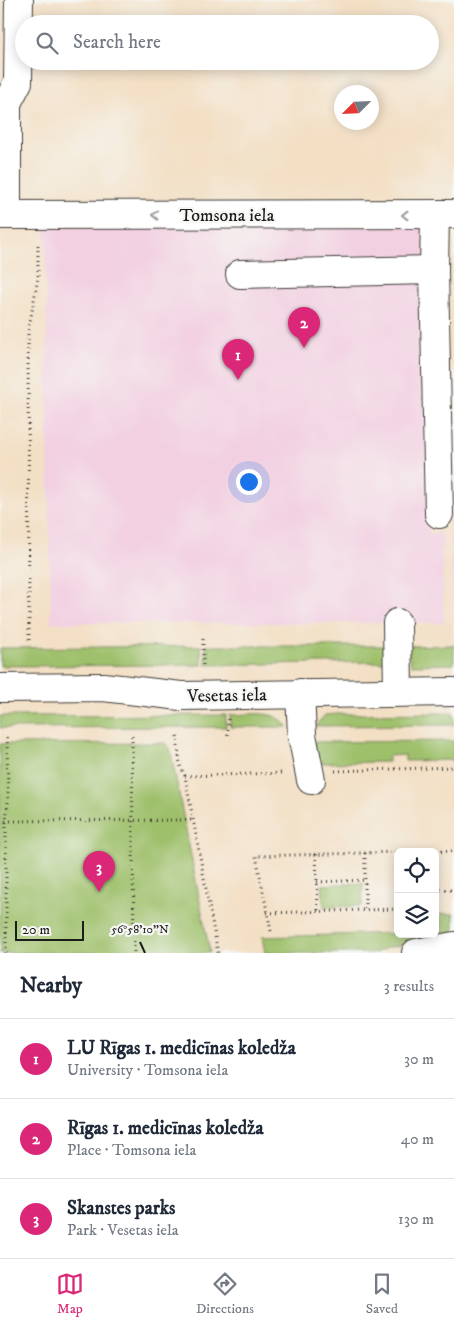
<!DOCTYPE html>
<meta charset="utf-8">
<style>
:root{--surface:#fff;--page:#f2f2f3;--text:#1f2937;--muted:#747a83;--line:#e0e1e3;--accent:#db2777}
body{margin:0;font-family:"IM FELL DW Pica",serif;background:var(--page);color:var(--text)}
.controls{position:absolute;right:15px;bottom:15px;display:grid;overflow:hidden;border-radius:8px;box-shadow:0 2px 12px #0003}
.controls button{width:45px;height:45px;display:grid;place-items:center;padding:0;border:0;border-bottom:1px solid var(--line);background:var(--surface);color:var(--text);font:25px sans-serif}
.compass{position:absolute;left:334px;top:85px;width:45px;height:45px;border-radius:50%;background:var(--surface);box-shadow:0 2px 12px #0003;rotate:246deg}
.scale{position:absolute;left:15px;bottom:12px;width:69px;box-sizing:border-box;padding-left:5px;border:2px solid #1c1c1c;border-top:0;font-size:14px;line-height:18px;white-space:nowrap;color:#1c1c1c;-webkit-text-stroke:4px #f6f6f2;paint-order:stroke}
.you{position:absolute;left:248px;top:481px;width:18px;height:18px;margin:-12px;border:4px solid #fff;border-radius:50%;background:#1a73e8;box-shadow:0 0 0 8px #1a73e833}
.badge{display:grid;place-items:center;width:32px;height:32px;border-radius:50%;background:var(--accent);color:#fff;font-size:16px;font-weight:700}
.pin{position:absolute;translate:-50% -41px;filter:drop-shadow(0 1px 2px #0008)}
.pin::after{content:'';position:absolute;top:26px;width:18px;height:15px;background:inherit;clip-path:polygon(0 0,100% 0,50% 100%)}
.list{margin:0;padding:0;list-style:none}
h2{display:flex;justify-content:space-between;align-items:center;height:65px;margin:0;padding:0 20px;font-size:21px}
h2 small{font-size:16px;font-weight:400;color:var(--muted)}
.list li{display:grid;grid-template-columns:32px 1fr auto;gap:15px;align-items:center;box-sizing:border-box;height:80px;padding:0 20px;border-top:1px solid var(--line)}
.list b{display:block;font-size:19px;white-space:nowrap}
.list p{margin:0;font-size:16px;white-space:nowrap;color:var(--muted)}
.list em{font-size:16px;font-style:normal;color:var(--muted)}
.icon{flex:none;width:28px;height:28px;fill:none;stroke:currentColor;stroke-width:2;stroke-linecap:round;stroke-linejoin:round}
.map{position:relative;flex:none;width:454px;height:953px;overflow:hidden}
.search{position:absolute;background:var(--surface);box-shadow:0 2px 12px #0003;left:15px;right:15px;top:15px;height:55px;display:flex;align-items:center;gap:12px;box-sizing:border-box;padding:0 18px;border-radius:28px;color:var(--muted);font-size:19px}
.sheet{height:305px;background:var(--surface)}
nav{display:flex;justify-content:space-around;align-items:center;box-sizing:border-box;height:70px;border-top:1px solid var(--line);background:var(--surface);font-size:14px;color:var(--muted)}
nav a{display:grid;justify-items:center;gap:2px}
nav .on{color:var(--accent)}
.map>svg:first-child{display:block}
.built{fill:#f2cfe1}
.green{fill:#9ec06a;stroke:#5d6e43}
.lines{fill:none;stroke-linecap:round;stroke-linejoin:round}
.minor-casing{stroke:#3c3935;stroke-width:30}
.path{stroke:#3c3935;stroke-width:3;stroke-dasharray:1 4;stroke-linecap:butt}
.minor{stroke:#fff;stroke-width:28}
.oneway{stroke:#999}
.ticks{fill:none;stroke:#1c1c1c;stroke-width:2}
.labels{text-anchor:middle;stroke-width:4.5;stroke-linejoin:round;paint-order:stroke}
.street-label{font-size:18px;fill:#1c1c1c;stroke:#f6f6f2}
.ticks-label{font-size:12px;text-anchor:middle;fill:#1c1c1c;stroke:#f6f6f2;stroke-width:4.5;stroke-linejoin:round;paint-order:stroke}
</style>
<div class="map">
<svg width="454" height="953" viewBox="0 0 454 953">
<rect width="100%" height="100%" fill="#f6f6f2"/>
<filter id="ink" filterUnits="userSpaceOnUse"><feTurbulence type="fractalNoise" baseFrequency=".02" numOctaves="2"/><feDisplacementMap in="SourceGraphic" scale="10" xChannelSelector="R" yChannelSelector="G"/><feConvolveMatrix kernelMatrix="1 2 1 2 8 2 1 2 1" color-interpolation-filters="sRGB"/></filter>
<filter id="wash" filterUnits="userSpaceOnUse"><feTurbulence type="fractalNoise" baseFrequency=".0096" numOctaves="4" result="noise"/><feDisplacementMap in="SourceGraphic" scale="20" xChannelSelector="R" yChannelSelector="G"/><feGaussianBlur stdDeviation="1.12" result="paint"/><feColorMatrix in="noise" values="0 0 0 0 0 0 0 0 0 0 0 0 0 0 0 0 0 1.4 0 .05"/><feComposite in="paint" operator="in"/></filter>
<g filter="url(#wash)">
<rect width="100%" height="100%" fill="#f3dfc4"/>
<!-- built -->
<g class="built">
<path d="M 426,225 L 429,533 L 442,533 L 444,623 L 51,623 L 45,227 Z"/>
<path d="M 447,452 L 454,452 L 454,621 L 453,621 Z"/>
</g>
<!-- green -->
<g class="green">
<path d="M 454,645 L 454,664 L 411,665 L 407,646 Z"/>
<path d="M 201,646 L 202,665 L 0,666 L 0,648 Z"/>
<path d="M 206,646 L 385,646 L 385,662 L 206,665 Z"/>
<path d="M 454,713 L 454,725 L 315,726 L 325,715 L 337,714 Z"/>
<path d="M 226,715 L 226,727 L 0,728 L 0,716 Z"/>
<path d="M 230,715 C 246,715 278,708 287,727 L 230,727 Z"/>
<path d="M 454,741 L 454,760 L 405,761 L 405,755 L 388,756 L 388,762 L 318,763 L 314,742 Z"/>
<path d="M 165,743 L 170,748 L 210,953 L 0,953 L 0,744 Z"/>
<path d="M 363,883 L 362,906 L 324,907 L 322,885 Z"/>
<path d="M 440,914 L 454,914 L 454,935 L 386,948 L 375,953 L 265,953 L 262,937 L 398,933 L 398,934 L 435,934 L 435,932 L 441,931 Z"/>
</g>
</g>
<g filter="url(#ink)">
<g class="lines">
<defs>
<g id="minor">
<path d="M 0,215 L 454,214"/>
<path d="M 7,215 L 7,103 L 18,82 L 19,0"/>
<path d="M 435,215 L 434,270 L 439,514"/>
<path d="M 240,274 L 434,270"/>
<path d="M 397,623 L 398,692"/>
<path d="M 0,688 L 103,687 L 181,696 L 454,692"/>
<path d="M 300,693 L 302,735 L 311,780"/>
<path d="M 416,953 L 454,946"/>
</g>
</defs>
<!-- minor casing -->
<use href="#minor" class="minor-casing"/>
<!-- path -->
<g class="path">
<path d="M 203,639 L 203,669"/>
<path d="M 29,640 L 28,333 L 38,278 L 38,241"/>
<path d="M 228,719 L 228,736"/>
<path d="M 132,736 L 134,953"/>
<path d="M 177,736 L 180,765 L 185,776 L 218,953"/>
<path d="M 335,771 L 454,767"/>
<path d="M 185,776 L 284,773"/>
<path d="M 0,821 L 193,820"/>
<path d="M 431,852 L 454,851"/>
<path d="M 365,853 L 365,910"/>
<path d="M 316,854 L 318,911"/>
<path d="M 317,882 L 365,880"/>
<path d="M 435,890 L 454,890"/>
<path d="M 267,913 L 398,909"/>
<path d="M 271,931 L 256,856 L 398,852"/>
<path d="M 6,953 L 6,821 L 8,802 L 7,737"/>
</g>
<!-- minor -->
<use href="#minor" class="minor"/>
</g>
<!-- one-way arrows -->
<defs><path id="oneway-chevron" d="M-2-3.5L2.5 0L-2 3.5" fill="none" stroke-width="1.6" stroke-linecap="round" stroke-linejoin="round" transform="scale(1.25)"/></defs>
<g class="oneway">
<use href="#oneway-chevron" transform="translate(155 215) rotate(180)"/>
<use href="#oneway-chevron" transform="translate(405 215) rotate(180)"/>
</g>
</g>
<!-- ticks -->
<path class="ticks" d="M 140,942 L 145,953"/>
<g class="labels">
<!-- street labels -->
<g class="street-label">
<text x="227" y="221">Tomsona iela</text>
<text transform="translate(227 695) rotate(-1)" y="6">Vesetas iela</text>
</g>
</g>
<g class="ticks-label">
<text x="140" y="933">56°58'10"N</text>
</g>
</svg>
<div class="controls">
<button><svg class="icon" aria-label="locate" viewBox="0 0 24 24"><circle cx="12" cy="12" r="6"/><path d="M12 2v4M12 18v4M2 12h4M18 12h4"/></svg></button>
<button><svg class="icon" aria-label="layers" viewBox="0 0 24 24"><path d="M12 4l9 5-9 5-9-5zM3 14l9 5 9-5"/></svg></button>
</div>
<svg class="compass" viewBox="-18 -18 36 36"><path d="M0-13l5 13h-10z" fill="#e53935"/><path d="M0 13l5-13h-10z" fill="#747a83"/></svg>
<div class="scale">20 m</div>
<div class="you"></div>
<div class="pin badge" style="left:238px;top:380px">1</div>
<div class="pin badge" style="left:304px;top:348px">2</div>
<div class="pin badge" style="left:99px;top:892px">3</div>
<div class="search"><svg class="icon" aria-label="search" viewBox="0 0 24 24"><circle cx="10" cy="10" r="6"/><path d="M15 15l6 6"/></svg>Search here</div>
</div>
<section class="sheet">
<h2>Nearby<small>3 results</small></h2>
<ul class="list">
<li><span class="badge">1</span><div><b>LU Rīgas 1. medicīnas koledža</b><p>University · Tomsona iela</p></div><em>30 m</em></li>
<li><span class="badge">2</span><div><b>Rīgas 1. medicīnas koledža</b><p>Place · Tomsona iela</p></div><em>40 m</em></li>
<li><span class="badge">3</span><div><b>Skanstes parks</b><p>Park · Vesetas iela</p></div><em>130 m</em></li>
</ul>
</section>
<nav>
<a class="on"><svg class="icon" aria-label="map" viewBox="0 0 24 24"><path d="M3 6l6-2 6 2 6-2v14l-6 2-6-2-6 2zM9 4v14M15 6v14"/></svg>Map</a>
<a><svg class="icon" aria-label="directions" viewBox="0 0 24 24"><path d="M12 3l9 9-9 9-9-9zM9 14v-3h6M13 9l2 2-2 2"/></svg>Directions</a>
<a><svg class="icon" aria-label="saved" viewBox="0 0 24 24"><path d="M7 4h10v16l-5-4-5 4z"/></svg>Saved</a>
</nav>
